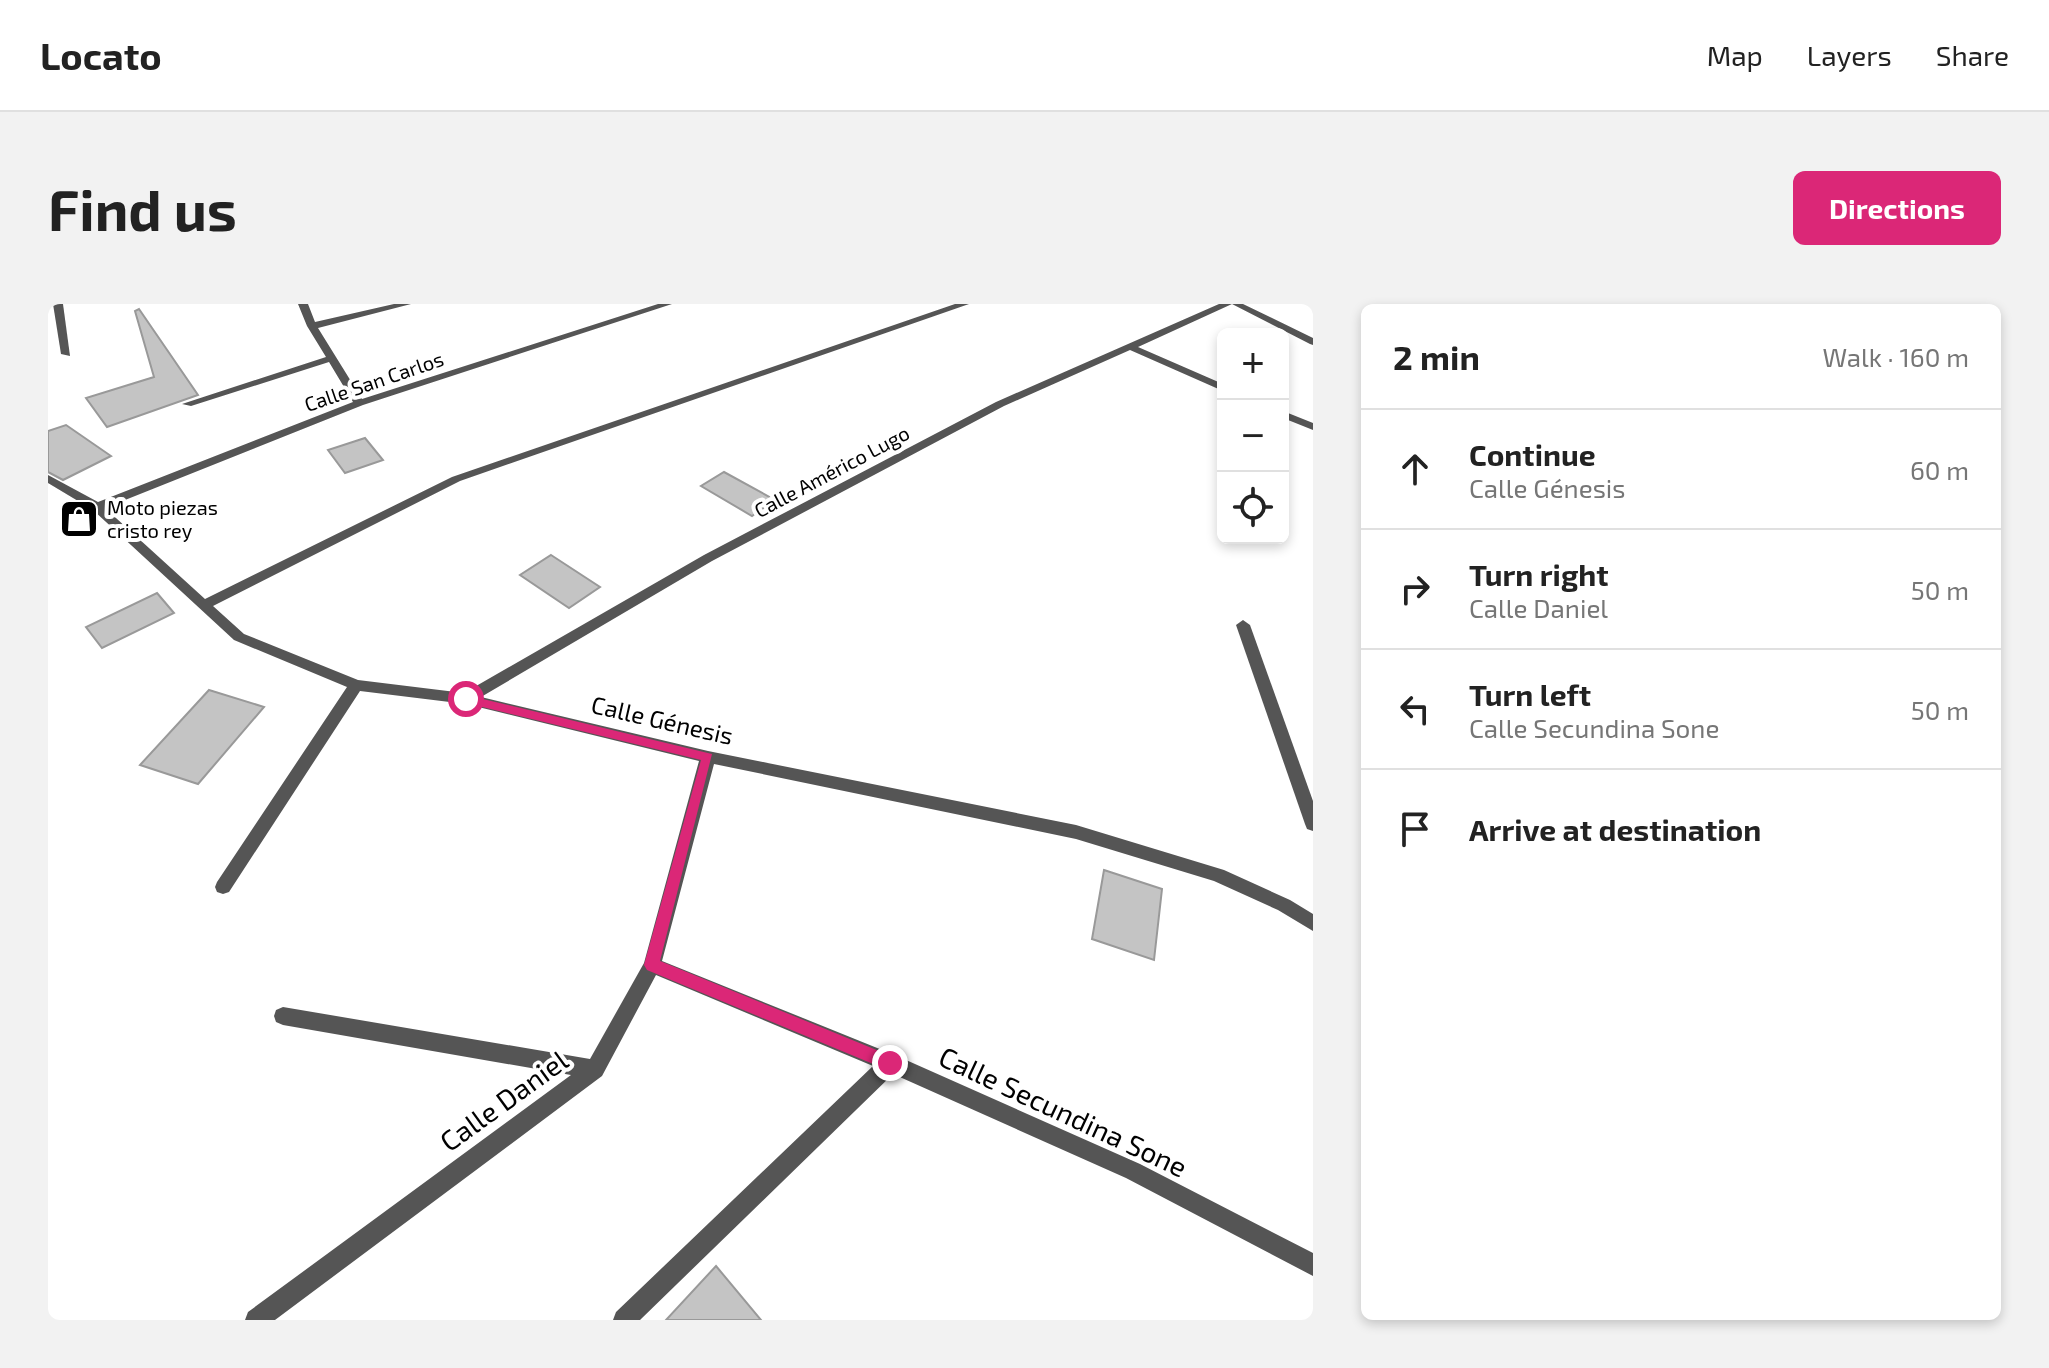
<!DOCTYPE html>
<meta charset="utf-8">
<style>
:root{--surface:#fff;--page:#f2f2f2;--text:#222;--muted:#767676;--line:#e0e0e0;--accent:#db2777}
body{margin:0;font-family:"Exo 2",sans-serif;background:var(--page);color:var(--text)}
.controls{position:absolute;right:24px;top:24px;display:grid;overflow:hidden;border-radius:12px;box-shadow:0 4px 12px #0003}
.controls button{width:72px;height:72px;display:grid;place-items:center;padding:0;border:0;border-bottom:2px solid var(--line);background:var(--surface);color:var(--text);font:40px sans-serif}
.stop{position:absolute;width:24px;height:24px;margin:-18px;border:6px solid #db2777;border-radius:50%;background:#fff}
.stop.end{background:#db2777;border-color:#fff;box-shadow:0 2px 8px #0008}
.list{margin:0;padding:0;list-style:none}
h2{display:flex;justify-content:space-between;align-items:center;height:104px;margin:0;padding:0 32px;font-size:34px}
h2 small{font-size:26px;font-weight:400;color:var(--muted)}
.list li{display:grid;grid-template-columns:52px 1fr auto;gap:24px;align-items:center;box-sizing:border-box;height:120px;padding:0 32px;border-top:2px solid var(--line)}
.list b{display:block;font-size:30px;white-space:nowrap}
.list p{margin:0;font-size:26px;white-space:nowrap;color:var(--muted)}
.list em{font-size:26px;font-style:normal;color:var(--muted)}
.icon{flex:none;width:44px;height:44px;fill:none;stroke:currentColor;stroke-width:2;stroke-linecap:round;stroke-linejoin:round}
.map{position:relative;flex:none;width:1265px;height:1016px;overflow:hidden;border-radius:12px}
header{display:flex;align-items:center;gap:48px;box-sizing:border-box;height:112px;padding:0 40px;background:var(--surface);border-bottom:2px solid var(--line)}
header strong{font-size:38px}
nav{display:flex;gap:44px;margin-inline-start:auto;font-size:28px}
.intro{display:flex;align-items:center;justify-content:space-between;box-sizing:border-box;height:192px;padding:0 48px}
h1{margin:0;font-size:56px}
.button{padding:20px 36px;border-radius:12px;background:var(--accent);color:#fff;font-size:28px;font-weight:700}
main{display:flex;gap:48px;padding:0 48px}
aside{flex:1;background:var(--surface);border-radius:12px;box-shadow:0 4px 12px #0003}
.map>svg:first-child{display:block}
.building{fill:#c4c4c4;stroke:#999;stroke-width:2}
.lines{fill:none;stroke-linecap:round;stroke-linejoin:round}
.street{fill:#555;fill-rule:evenodd}
.route{fill:#db2777}
.labels{text-anchor:middle;stroke-width:8;stroke-linejoin:round;paint-order:stroke}
.far-street-label{font-size:20px;fill:#000;stroke:#fff}
.far-poi-label{font-size:20px;fill:#000;stroke:#fff;text-anchor:start}
.street-label{font-size:24px;fill:#000;stroke:#fff}
.near-street-label{font-size:28px;fill:#000;stroke:#fff}
</style>
<header>
<strong>Locato</strong>
<nav><a>Map</a><a>Layers</a><a>Share</a></nav>
</header>
<div class="intro"><h1>Find us</h1><a class="button">Directions</a></div>
<main>
<div class="map">
<svg width="1265" height="1016" viewBox="0 0 1265 1016">
<rect width="100%" height="100%" fill="#fff"/>
<!-- building -->
<g class="building">
<path d="M 91,5 L 150,91 L 59,123 L 38,94 L 106,73 L 87,7 Z"/>
<path d="M 18,121 L 63,152 L 15,176 L 0,168 L 0,127 Z"/>
<path d="M 317,134 L 335,156 L 297,169 L 280,146 Z"/>
<path d="M 676,168 L 727,196 L 704,212 L 653,182 Z"/>
<path d="M 503,251 L 552,283 L 521,304 L 472,271 Z"/>
<path d="M 109,289 L 126,309 L 54,344 L 38,323 Z"/>
<path d="M 161,386 L 216,403 L 150,480 L 92,461 Z"/>
<path d="M 1056,566 L 1114,585 L 1106,656 L 1044,635 Z"/>
<path d="M 668,962 L 713,1016 L 618,1016 Z"/>
</g>
<g class="lines">
<!-- street -->
<g class="street">
<path d="M 5,0 L 15,0 L 22,52 L 13,50 Z"/>
<path d="M 250,0 L 260,0 L 267,18 L 346,0 L 363,0 L 270,24 L 314,95 L 610,0 L 624,0 L 315,101 L 57,204 L 157,295 L 404,173 L 907,0 L 921,0 L 412,177 L 165,302 L 196,330 L 310,376 L 416,389 L 656,251 L 948,98 L 1171,0 L 1195,0 L 1265,34 L 1265,41 L 1262,40 L 1184,0 L 1090,43 L 1175,80 L 1175,87 L 1082,46 L 956,102 L 664,257 L 433,393 L 660,447 L 1028,521 L 1176,566 L 1242,596 L 1265,610 L 1265,627 L 1230,606 L 1166,577 L 1028,535 L 666,460 L 614,657 L 849,752 L 1092,860 L 1265,949 L 1265,972 L 1078,874 L 845,770 L 592,1016 L 565,1016 L 568,1008 L 825,762 L 608,671 L 554,772 L 227,1016 L 197,1016 L 200,1008 L 523,771 L 235,721 L 228,718 L 226,712 L 228,706 L 235,703 L 542,755 L 596,659 L 651,457 L 418,400 L 312,387 L 181,588 L 175,590 L 169,588 L 167,583 L 169,578 L 299,383 L 186,336 L 45,206 L 0,179 L 0,171 L 50,198 L 305,98 L 281,58 L 143,102 L 134,100 L 278,53 L 259,22 Z"/>
<path d="M 1235,107 L 1265,119 L 1265,126 L 1235,114 Z"/>
<path d="M 1195,316 L 1202,321 L 1265,497 L 1265,527 L 1259,525 L 1257,520 L 1188,321 Z"/>
</g>
</g>
<!-- route -->
<path class="route" d="M 418,391 L 664,450 L 612,657 L 848,754 L 848,765 L 842,767 L 599,666 L 596,661 L 653,456 L 414,398 L 413,395 Z"/>
<!-- icons -->
<defs>
<symbol id="shop-square" viewBox="-11 -11 22 22"><rect x="-9" y="-9" width="18" height="18" rx="4" fill="#000" stroke="#fff"/><path d="M-5-2.5h2.3a2.7 3.5 0 0 1 5.4 0H5L5.5 6h-11ZM-1.5-2.5h3a1.5 2.3 0 0 0-3 0Z" fill="#fff"/></symbol>
</defs>
<g fill-rule="evenodd">
<use href="#shop-square" x="9" y="193" width="44" height="44"/>
</g>
<g class="labels">
<!-- far-street labels -->
<g class="far-street-label">
<text transform="translate(326 78) rotate(-19)" y="7">Calle San Carlos</text>
<text transform="translate(784 168) rotate(-28)" y="7">Calle Américo Lugo</text>
</g>
<!-- far-poi labels -->
<g class="far-poi-label">
<text x="59" y="211">Moto piezas<tspan x="59" dy="23">cristo rey</tspan></text>
</g>
<!-- street labels -->
<g class="street-label">
<text transform="translate(614 417) rotate(13)" y="8">Calle Génesis</text>
</g>
<!-- near-street labels -->
<g class="near-street-label">
<text transform="translate(456 797) rotate(-36)" y="10">Calle Daniel</text>
<text transform="translate(1015 808) rotate(25)" y="10">Calle Secundina Sone</text>
</g>
</g>
</svg>
<div class="controls">
<button>+</button>
<button>−</button>
<button><svg class="icon" aria-label="locate" viewBox="0 0 24 24"><circle cx="12" cy="12" r="6"/><path d="M12 2v4M12 18v4M2 12h4M18 12h4"/></svg></button>
</div>
<div class="stop" style="left:418px;top:395px"></div>
<div class="stop end" style="left:842px;top:759px"></div>
</div>
<aside>
<h2>2 min<small>Walk · 160 m</small></h2>
<ul class="list">
<li><svg class="icon" aria-label="ahead" viewBox="0 0 24 24"><path d="M12 20V5M6 11l6-6 6 6"/></svg><div><b>Continue</b><p>Calle Génesis</p></div><em>60 m</em></li>
<li><svg class="icon" aria-label="right" viewBox="0 0 24 24"><path d="M7 20v-9h11M14 6l5 5-5 5"/></svg><div><b>Turn right</b><p>Calle Daniel</p></div><em>50 m</em></li>
<li><svg class="icon" aria-label="left" viewBox="0 0 24 24"><path d="M17 20v-9H6M10 6l-5 5 5 5"/></svg><div><b>Turn left</b><p>Calle Secundina Sone</p></div><em>50 m</em></li>
<li><svg class="icon" aria-label="arrive" viewBox="0 0 24 24"><path d="M6 21V4h12l-3 4 3 4H6"/></svg><div><b>Arrive at destination</b></div></li>
</ul>
</aside>
</main>
